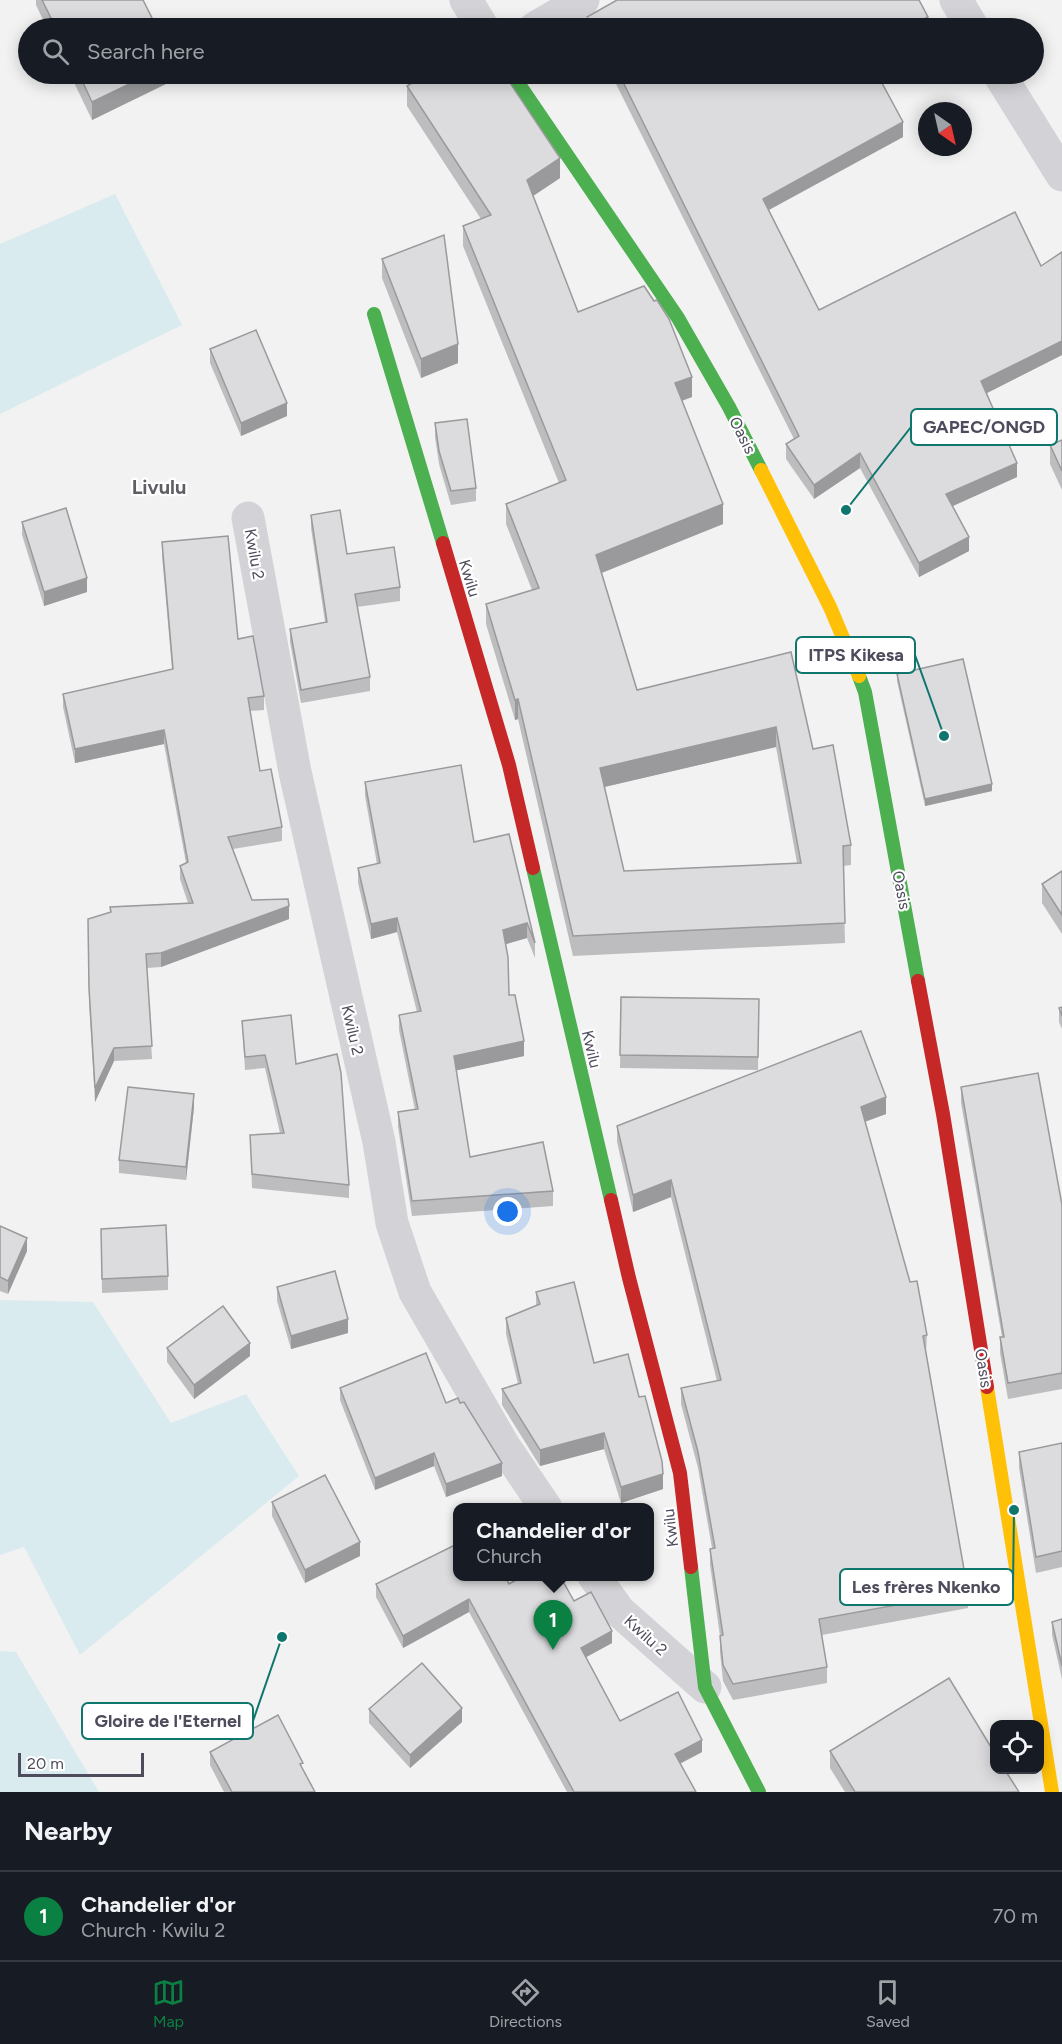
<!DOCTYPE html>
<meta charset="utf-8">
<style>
:root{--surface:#171b24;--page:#20242c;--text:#f1f3f6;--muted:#9ea1a6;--line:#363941;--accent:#0b8043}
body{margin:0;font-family:Figtree,sans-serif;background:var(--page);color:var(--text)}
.controls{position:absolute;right:18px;bottom:18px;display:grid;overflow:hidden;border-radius:12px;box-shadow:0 3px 15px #0003}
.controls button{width:54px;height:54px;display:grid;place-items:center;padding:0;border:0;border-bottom:2px solid var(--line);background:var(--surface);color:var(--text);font:30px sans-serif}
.compass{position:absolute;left:918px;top:102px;width:54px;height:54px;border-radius:50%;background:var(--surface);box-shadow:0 3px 15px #0003;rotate:146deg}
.scale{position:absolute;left:18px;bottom:15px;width:126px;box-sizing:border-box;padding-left:6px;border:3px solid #4e4b5c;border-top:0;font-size:16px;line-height:21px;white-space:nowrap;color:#4e4b5c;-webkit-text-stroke:4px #fff;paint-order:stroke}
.you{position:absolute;left:508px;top:1212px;width:21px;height:21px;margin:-15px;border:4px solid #fff;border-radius:50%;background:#1a73e8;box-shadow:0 0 0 9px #1a73e833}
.badge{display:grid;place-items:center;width:39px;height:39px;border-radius:50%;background:var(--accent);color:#fff;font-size:20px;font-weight:700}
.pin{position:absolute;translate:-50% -50px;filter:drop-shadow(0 2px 3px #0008)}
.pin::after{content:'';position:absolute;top:32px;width:21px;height:18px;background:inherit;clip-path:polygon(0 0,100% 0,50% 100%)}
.popup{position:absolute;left:453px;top:1503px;width:201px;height:78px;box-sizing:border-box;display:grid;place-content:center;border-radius:12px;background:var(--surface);filter:drop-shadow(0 2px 4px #0005);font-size:20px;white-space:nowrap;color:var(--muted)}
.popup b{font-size:22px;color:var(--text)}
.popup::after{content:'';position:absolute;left:50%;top:100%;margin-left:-12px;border:12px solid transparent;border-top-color:var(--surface)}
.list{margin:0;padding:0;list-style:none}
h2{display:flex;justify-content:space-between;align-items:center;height:78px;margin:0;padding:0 24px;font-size:26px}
h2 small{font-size:20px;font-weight:400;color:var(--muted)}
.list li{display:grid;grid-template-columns:39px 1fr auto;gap:18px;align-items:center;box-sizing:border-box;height:90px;padding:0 24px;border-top:2px solid var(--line)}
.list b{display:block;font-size:22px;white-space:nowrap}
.list p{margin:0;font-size:20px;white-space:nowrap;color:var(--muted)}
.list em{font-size:20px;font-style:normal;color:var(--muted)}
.icon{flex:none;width:33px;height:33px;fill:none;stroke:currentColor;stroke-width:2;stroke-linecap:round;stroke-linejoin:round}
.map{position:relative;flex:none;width:1062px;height:1792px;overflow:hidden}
.search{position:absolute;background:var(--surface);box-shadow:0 3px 15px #0003;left:18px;right:18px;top:18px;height:66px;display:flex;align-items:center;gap:15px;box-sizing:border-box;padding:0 21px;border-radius:33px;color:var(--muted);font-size:22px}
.sheet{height:168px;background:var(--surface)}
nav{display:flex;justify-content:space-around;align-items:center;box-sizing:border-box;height:84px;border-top:2px solid var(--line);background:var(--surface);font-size:16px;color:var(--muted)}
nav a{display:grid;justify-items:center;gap:3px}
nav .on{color:var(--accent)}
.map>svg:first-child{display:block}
.green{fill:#d9ebee}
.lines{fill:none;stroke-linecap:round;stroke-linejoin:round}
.street{stroke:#d3d3d7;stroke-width:33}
.fast{stroke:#4caf50;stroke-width:14}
.slow{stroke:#ffc107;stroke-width:14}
.jam{stroke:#c62828;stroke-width:14}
.wall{fill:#bdbcbf;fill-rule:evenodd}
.shaded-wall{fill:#9a999b}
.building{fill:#dcdbde;stroke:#9a999b;stroke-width:1.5;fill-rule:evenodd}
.labels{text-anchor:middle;stroke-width:4.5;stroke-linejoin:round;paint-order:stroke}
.street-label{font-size:16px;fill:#4e4b5c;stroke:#fff}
.quarter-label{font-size:20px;font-weight:bold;fill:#605e65;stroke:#fff}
.leader{fill:none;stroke:#0f766e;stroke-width:2}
.callout-dot{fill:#0f766e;stroke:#fff;stroke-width:2}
.callout{fill:#fff;stroke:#0f766e;stroke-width:2}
.callout-label{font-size:18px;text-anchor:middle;font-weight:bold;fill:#4e4b5c}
</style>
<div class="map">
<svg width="1062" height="1792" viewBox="0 0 1062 1792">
<rect width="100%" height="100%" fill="#f2f2f2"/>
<!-- green -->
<g class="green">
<path d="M 115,194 L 182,325 L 0,414 L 0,244 Z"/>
<path d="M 0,1300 L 93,1302 L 171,1423 L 246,1394 L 299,1476 L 80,1655 L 24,1547 L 0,1555 Z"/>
<path d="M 0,1651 L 16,1652 L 99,1792 L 0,1792 Z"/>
</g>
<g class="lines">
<!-- street -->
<g class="street">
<path d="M 466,0 L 483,28"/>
<path d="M 956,0 L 973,28"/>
<path d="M 535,28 L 583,0"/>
<path d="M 999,74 L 1062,175"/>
<path d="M 248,518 L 295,772 L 379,1142 L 392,1223 L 415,1292 L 504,1446 L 546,1508"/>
<path d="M 594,1576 L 619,1611 L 705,1687"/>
</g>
<!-- fast -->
<g class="fast">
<path d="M 512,74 L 678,318 L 729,407 L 761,470"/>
<path d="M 374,314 L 443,543"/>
<path d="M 859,676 L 865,692 L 918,981"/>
<path d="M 533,868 L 611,1200"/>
<path d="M 691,1567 L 705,1687 L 759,1792"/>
</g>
<!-- slow -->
<g class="slow">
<path d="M 761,470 L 830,607 L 859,676"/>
<path d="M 987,1387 L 1052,1792"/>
</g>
<!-- jam -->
<g class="jam">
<path d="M 443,543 L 509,765 L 533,868"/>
<path d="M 918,981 L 943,1114 L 987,1387"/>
<path d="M 611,1200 L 629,1278 L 680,1473 L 691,1567"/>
</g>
</g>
<!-- wall -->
<g class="wall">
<path d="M 36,0 L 143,0 L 157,28 L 47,28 L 36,5 Z"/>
<path d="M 587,17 L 928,28 L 587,28 Z"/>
<path d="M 70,74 L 174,74 L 174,80 L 92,120 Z"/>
<path d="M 611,74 L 877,74 L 903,137 L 769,210 L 819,310 L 1041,266 L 1062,252 L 1062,355 L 987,393 L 1017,477 L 953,506 L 969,551 L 919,577 L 860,468 L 814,499 L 786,459 L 786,444 L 794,439 Z"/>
<path d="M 407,86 L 560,178 L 533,196 L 578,312 L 692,397 L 682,401 L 723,524 L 602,573 L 637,690 L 791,652 L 813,749 L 851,845 L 851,865 L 843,866 L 845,943 L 573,956 L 518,719 L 515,720 L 486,624 L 486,604 L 532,590 L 506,524 L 506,504 L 559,483 L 463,246 L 463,226 L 481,219 L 407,106 ZM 776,747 L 797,863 L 624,871 L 604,787 Z"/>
<path d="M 382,259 L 458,363 L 421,378 L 382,278 Z"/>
<path d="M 210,349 L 287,416 L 241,436 L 210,363 Z"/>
<path d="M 435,423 L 476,488 L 476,501 L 451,505 L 439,464 L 435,437 Z"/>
<path d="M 1062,440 L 1062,490 L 1050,464 L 1050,445 Z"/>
<path d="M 311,515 L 347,554 L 400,587 L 400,601 L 357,607 L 370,677 L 370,691 L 301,703 L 290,642 L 290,629 L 325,622 L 311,528 Z"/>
<path d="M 22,522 L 87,592 L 44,606 L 22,535 Z"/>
<path d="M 162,542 L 238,639 L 264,696 L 264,710 L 250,711 L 260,771 L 282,827 L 282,841 L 233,849 L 252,900 L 289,919 L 161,967 L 147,968 L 152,1059 L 114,1061 L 95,1102 L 89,1002 L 88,919 L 110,913 L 110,907 L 188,903 L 180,879 L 180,866 L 186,863 L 164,744 L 75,763 L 63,707 L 63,694 L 172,669 L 162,556 Z"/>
<path d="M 897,674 L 992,791 L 925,806 L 897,681 Z"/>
<path d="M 365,782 L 474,842 L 509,834 L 535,943 L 535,958 L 527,938 L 505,944 L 509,995 L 524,1056 L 456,1070 L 470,1157 L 553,1191 L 553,1206 L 412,1216 L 398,1127 L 398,1112 L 415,1110 L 399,1030 L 399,1015 L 417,1012 L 397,932 L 371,939 L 358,883 L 358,868 L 377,864 L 365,796 Z"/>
<path d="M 1062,871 L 1062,934 L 1042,903 L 1042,884 Z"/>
<path d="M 621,997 L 759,999 L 758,1070 L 620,1068 Z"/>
<path d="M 1062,1007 L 1062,1029 L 1059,1022 L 1059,1008 Z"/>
<path d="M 242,1021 L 296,1064 L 349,1185 L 349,1198 L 252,1188 L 250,1135 L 280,1133 L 265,1068 L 245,1070 Z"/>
<path d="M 961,1087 L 1062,1205 L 1062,1389 L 1008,1399 L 1000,1353 L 1000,1337 L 1002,1337 L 961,1103 Z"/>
<path d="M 194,1107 L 186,1180 L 119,1173 L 119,1160 Z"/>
<path d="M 886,1114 L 865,1122 L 910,1282 L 927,1335 L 926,1352 L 968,1592 L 968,1608 L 822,1635 L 827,1667 L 827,1683 L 733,1700 L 723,1681 L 720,1652 L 720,1636 L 710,1565 L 710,1549 L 712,1548 L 698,1468 L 681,1404 L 681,1388 L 717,1381 L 671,1197 L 633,1212 L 617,1142 L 617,1126 Z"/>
<path d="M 0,1226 L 27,1251 L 8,1294 L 0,1291 Z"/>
<path d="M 101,1229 L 168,1276 L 168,1290 L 102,1293 Z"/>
<path d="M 277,1287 L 348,1333 L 291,1349 L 277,1301 Z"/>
<path d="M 536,1292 L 594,1363 L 663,1489 L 621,1503 L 604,1449 L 540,1466 L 502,1405 L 502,1389 L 518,1384 L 506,1334 L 506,1318 L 536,1306 Z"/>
<path d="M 167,1348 L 250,1356 L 194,1399 L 167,1362 Z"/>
<path d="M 340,1388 L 446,1403 L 460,1403 L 502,1476 L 446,1497 L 434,1466 L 375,1490 L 340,1400 Z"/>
<path d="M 1062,1443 L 1062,1567 L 1036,1573 L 1019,1468 L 1019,1452 Z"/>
<path d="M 272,1502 L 360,1556 L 305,1583 L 272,1516 Z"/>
<path d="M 376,1584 L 509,1584 L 574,1601 L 612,1643 L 586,1657 L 620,1721 L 702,1752 L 680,1764 L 696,1792 L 567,1792 L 469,1612 L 403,1648 L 376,1597 Z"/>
<path d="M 1062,1619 L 1062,1679 L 1052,1635 L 1052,1622 Z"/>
<path d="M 369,1709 L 462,1722 L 410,1768 L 369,1723 Z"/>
<path d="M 830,1751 L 1019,1792 L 845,1792 L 830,1768 Z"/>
<path d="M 210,1752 L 303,1770 L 315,1792 L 224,1792 L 210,1765 Z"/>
</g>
<!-- shaded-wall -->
<g class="shaded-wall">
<path d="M 928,17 L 928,28 L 907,28 Z"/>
<path d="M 150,74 L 174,74 L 174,80 L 92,120 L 92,102 Z"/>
<path d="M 903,122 L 903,137 L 763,213 L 763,199 Z"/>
<path d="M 560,158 L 560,178 L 527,200 L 527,180 Z"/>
<path d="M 1062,341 L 1062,355 L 981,396 L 981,381 Z"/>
<path d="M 458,344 L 458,363 L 421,378 L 421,359 Z"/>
<path d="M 692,377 L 692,397 L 675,403 L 675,383 Z"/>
<path d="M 287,403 L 287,416 L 241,436 L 241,423 Z"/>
<path d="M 860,453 L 860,468 L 814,499 L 814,485 Z"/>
<path d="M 1017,463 L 1017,477 L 946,509 L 946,494 Z"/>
<path d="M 723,504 L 723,524 L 596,575 L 596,555 Z"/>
<path d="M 969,537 L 969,551 L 919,577 L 919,563 Z"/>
<path d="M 87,578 L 87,592 L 44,606 L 44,592 Z"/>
<path d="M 518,699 L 518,719 L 515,720 L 515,700 Z"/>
<path d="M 776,727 L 776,747 L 600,788 L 600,768 Z"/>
<path d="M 164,730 L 164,744 L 75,763 L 75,749 Z"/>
<path d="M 992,784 L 992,791 L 925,806 L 925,799 Z"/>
<path d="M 289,906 L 289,919 L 161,967 L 161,953 Z"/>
<path d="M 397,918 L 397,932 L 371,939 L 371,924 Z"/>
<path d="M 527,923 L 527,938 L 503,945 L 503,930 Z"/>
<path d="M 524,1041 L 524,1056 L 454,1071 L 454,1056 Z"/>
<path d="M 114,1048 L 114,1061 L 95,1102 L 95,1088 Z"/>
<path d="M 194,1094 L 194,1107 L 186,1180 L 186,1167 Z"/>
<path d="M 886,1097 L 886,1114 L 861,1123 L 861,1107 Z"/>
<path d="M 671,1180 L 671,1197 L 633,1212 L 633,1195 Z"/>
<path d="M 27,1238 L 27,1251 L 8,1294 L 8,1281 Z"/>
<path d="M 348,1319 L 348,1333 L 291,1349 L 291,1336 Z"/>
<path d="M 250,1343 L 250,1356 L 194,1399 L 194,1385 Z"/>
<path d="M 604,1433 L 604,1449 L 540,1466 L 540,1450 Z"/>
<path d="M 434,1453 L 434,1466 L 375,1490 L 375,1478 Z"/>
<path d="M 502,1463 L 502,1476 L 446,1497 L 446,1484 Z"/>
<path d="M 663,1474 L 663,1489 L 621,1503 L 621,1487 Z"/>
<path d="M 360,1542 L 360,1556 L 305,1583 L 305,1570 Z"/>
<path d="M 469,1599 L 469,1612 L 403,1648 L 403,1636 Z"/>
<path d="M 612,1631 L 612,1643 L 581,1660 L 581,1648 Z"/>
<path d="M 462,1708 L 462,1722 L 410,1768 L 410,1755 Z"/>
<path d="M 702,1740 L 702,1752 L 675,1766 L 675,1754 Z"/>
</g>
<!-- building -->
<g class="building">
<path d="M 42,0 L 143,0 L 157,28 L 56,28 Z"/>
<path d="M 617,0 L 919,0 L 928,17 L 907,28 L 594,28 L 587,17 Z"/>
<path d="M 79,74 L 150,74 L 92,102 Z"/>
<path d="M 427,74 L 504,74 L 560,158 L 527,180 L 578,312 L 644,286 L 654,301 L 657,300 L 669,319 L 692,377 L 675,383 L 723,504 L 596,555 L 637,690 L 791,652 L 813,749 L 833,745 L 851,845 L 843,846 L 845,923 L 573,936 L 518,699 L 515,700 L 486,604 L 539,588 L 506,504 L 566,480 L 463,226 L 491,215 L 407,86 ZM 776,727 L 801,863 L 624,871 L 600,768 Z"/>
<path d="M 619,74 L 877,74 L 903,122 L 763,199 L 819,310 L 1015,212 L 1041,266 L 1062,252 L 1062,341 L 981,381 L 1017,463 L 946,494 L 969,537 L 919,563 L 860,453 L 814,485 L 786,444 L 799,436 Z"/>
<path d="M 444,235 L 458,344 L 421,359 L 382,259 Z"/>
<path d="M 256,330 L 287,403 L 241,423 L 210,349 Z"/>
<path d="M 467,419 L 476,488 L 451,491 L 439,451 L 435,423 Z"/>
<path d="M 1062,440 L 1062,471 L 1050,445 Z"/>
<path d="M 66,508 L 87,578 L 44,592 L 22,522 Z"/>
<path d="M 340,510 L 347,554 L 394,547 L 400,587 L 355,594 L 370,677 L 301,690 L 290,629 L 327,622 L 311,515 Z"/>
<path d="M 228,536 L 238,639 L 253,636 L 264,696 L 248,698 L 260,771 L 271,769 L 282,827 L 228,837 L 252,900 L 288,899 L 289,906 L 161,953 L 146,954 L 152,1046 L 114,1048 L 95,1088 L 89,988 L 88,919 L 111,912 L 110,907 L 193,903 L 180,866 L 188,862 L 164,730 L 75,749 L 63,694 L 173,669 L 162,542 Z"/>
<path d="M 963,659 L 992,784 L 925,799 L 897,674 Z"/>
<path d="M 461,765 L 474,842 L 509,834 L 535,943 L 527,923 L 503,930 L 508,957 L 509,995 L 515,995 L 524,1041 L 454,1056 L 470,1157 L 543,1142 L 553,1191 L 412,1201 L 398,1112 L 418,1109 L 399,1015 L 421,1011 L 397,918 L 371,924 L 358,868 L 380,863 L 365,782 Z"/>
<path d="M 1062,871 L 1062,915 L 1042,884 Z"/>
<path d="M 621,997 L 759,999 L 758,1057 L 620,1055 Z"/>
<path d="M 1062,1007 L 1062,1016 L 1059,1008 Z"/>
<path d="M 291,1015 L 296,1064 L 337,1054 L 341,1073 L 349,1185 L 252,1174 L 250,1135 L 284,1133 L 265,1055 L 245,1057 L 242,1021 Z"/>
<path d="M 861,1031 L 886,1097 L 861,1107 L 910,1282 L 917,1281 L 927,1335 L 923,1336 L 968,1592 L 819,1619 L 827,1667 L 733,1684 L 723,1665 L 720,1636 L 723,1635 L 710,1549 L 715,1548 L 698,1452 L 681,1388 L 721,1380 L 671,1180 L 633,1195 L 617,1126 Z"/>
<path d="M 1038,1073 L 1062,1205 L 1062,1373 L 1008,1383 L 1000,1337 L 1004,1337 L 961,1087 Z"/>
<path d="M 128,1087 L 194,1094 L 186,1167 L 119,1160 Z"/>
<path d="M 166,1225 L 168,1276 L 102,1279 L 101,1229 Z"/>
<path d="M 0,1226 L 27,1238 L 8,1281 L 0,1277 Z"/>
<path d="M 335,1271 L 348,1319 L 291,1336 L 277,1287 Z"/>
<path d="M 574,1282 L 594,1363 L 628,1354 L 639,1397 L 645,1396 L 662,1461 L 663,1474 L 621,1487 L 604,1433 L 540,1450 L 502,1389 L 521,1383 L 506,1318 L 540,1304 L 536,1292 Z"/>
<path d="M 223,1306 L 250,1343 L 194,1385 L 167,1348 Z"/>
<path d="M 426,1353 L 446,1403 L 458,1398 L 460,1403 L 464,1402 L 502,1463 L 446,1484 L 434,1453 L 375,1478 L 340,1388 Z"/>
<path d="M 1062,1443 L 1062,1551 L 1036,1557 L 1019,1452 Z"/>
<path d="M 325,1475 L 360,1542 L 305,1570 L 272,1502 Z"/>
<path d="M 457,1544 L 457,1576 L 505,1576 L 509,1584 L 523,1576 L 560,1576 L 574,1601 L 591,1592 L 612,1631 L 581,1648 L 620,1721 L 678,1692 L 702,1740 L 675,1754 L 696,1792 L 574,1792 L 469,1599 L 403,1636 L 376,1584 Z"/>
<path d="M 1062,1619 L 1062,1666 L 1052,1622 Z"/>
<path d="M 422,1663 L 462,1708 L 410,1755 L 369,1709 Z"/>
<path d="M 949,1678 L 994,1752 L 994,1770 L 1005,1770 L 1019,1792 L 855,1792 L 830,1751 Z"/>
<path d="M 278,1715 L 303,1763 L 300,1764 L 315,1792 L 232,1792 L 210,1752 Z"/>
</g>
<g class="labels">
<!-- street labels -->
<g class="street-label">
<text transform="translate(743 435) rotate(63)" y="6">Oasis</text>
<text transform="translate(255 554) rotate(80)" y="6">Kwilu 2</text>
<text transform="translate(470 578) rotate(73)" y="6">Kwilu</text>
<text transform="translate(902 890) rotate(79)" y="6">Oasis</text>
<text transform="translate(353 1030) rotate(77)" y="6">Kwilu 2</text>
<text transform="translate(592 1049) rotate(77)" y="6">Kwilu</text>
<text transform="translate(984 1368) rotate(81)" y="6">Oasis</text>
<text transform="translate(670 1528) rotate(-97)" y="6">Kwilu</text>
<text transform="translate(646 1635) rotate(42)" y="6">Kwilu 2</text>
</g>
<!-- quarter labels -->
<g class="quarter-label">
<text x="159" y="494">Livulu</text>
</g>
</g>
<!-- callouts -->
<path class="leader" d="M846 510L911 427M944 736L915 655M1014 1510L1013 1587M282 1637L253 1721"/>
<g class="callout-dot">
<circle cx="846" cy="510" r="6"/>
<circle cx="944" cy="736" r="6"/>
<circle cx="1014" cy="1510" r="6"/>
<circle cx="282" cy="1637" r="6"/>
</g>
<g class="callout">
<rect x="911" y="409" width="146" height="36" rx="6"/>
<rect x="796" y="637" width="119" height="36" rx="6"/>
<rect x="840" y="1569" width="173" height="36" rx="6"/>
<rect x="82" y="1703" width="171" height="36" rx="6"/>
</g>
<g class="callout-label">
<text x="984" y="433">GAPEC/ONGD</text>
<text x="856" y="661">ITPS Kikesa</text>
<text x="926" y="1593">Les frères Nkenko</text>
<text x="168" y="1727">Gloire de l'Eternel</text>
</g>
</svg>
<div class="controls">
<button><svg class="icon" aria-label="locate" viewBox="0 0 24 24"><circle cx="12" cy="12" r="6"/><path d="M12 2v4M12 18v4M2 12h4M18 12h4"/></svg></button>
</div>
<svg class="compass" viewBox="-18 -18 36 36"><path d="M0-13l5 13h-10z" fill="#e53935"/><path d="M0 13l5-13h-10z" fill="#9ea1a6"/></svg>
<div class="scale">20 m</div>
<div class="you"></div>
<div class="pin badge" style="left:553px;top:1650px">1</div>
<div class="popup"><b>Chandelier d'or</b>Church</div>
<div class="search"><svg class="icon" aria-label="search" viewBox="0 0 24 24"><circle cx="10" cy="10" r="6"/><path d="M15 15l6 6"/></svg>Search here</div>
</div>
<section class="sheet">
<h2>Nearby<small></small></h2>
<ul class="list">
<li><span class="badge">1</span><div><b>Chandelier d'or</b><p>Church · Kwilu 2</p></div><em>70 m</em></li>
</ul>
</section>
<nav>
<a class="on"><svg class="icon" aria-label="map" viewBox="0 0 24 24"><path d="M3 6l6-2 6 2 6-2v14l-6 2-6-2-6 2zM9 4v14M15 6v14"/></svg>Map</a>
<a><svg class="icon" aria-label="directions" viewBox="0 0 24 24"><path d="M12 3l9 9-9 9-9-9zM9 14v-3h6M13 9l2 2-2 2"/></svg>Directions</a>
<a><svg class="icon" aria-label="saved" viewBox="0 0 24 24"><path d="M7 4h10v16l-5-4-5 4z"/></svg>Saved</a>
</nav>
